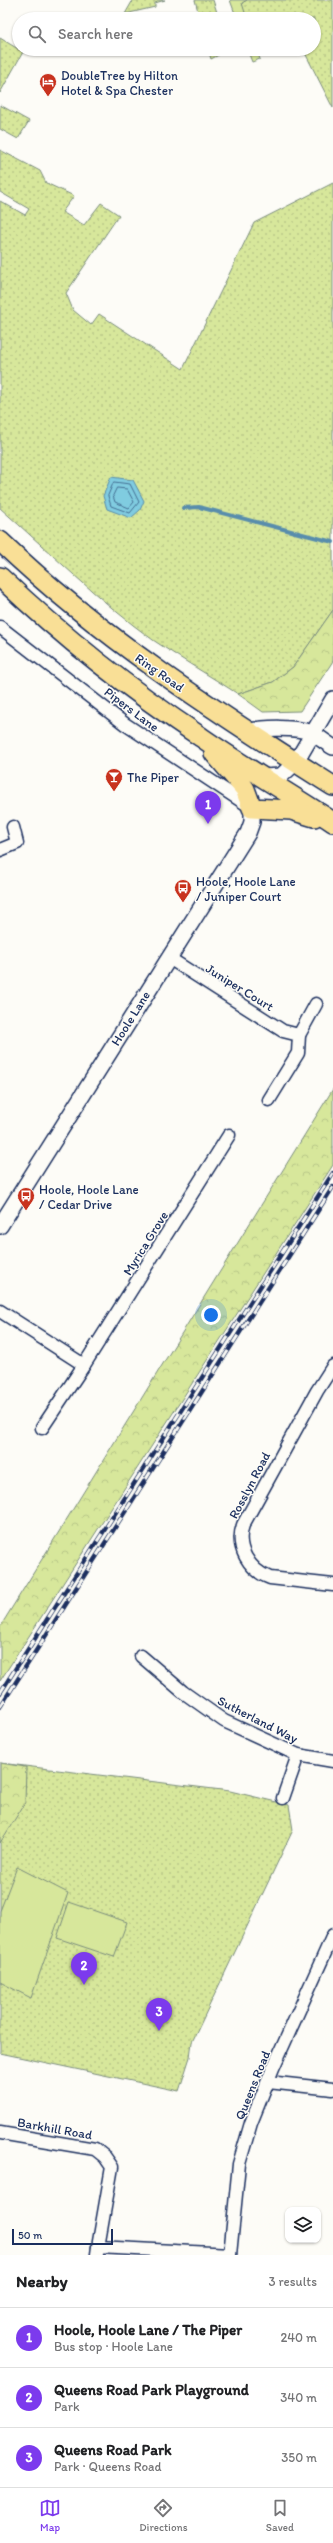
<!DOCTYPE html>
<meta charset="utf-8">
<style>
:root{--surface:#fff;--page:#f2f2f2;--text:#202124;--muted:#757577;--line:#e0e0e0;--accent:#7c3aed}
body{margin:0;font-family:Itim,sans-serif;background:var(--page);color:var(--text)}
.controls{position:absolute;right:12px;bottom:12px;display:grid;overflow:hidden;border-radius:8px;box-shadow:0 1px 3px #0004}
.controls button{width:36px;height:36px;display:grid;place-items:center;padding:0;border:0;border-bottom:1px solid var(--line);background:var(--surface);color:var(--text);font:20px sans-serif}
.scale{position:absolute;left:12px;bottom:10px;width:101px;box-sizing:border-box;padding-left:4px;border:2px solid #1b2f5e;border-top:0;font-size:11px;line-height:14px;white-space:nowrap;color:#1b2f5e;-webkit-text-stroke:3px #fdfcf7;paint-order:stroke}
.you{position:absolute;left:211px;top:1315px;width:14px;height:14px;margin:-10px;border:3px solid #fff;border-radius:50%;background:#1a73e8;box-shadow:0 0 0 6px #1a73e833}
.badge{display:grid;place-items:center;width:26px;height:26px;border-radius:50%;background:var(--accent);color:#fff;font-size:13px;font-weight:700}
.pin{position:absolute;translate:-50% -33px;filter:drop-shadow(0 1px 2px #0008)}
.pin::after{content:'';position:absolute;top:21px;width:14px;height:12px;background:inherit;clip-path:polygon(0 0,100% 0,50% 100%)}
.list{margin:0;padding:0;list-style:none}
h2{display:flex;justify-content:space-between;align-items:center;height:52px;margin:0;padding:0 16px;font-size:17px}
h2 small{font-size:13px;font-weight:400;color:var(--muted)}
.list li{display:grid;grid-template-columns:26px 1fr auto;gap:12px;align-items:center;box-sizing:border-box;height:60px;padding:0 16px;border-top:1px solid var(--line)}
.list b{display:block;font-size:15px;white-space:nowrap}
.list p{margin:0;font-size:13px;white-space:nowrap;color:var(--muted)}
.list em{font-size:13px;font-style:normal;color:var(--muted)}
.icon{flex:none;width:22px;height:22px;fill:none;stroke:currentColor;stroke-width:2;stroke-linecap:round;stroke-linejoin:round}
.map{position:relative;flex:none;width:333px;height:2255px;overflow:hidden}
.search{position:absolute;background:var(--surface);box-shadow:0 1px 3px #0004;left:12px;right:12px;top:12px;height:44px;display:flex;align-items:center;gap:10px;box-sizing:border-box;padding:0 14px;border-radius:22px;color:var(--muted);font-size:15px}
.sheet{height:232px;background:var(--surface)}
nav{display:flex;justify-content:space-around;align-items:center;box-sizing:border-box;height:56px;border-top:1px solid var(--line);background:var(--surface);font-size:11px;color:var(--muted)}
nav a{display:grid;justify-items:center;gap:2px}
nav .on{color:var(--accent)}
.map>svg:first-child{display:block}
.grass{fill:url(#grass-dots);stroke:#798b7c}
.forest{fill:url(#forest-crowns);stroke:#798b7c}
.pitch{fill:#d7e79b;stroke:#798b7c}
.water{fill:#80cce0;stroke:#588dac}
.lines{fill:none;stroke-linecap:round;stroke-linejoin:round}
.shore{stroke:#436e92;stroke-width:1}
.stream{stroke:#588dac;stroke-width:4}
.minor-casing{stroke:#1b2f5e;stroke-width:15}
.tertiary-casing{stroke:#1b2f5e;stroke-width:18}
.trunk-casing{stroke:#1b2f5e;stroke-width:22}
.minor{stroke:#fdfcf7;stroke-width:12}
.tertiary{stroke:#fdfcf7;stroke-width:15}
.trunk{stroke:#f9df96;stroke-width:19}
.rail-casing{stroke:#1b2f5e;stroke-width:4.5}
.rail{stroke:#fdfcf7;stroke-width:3;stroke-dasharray:9;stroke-linecap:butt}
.labels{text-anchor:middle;stroke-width:3;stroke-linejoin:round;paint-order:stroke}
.poi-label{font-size:13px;fill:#1b2f5e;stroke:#fdfcf7;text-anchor:start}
.street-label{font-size:13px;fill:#1b2f5e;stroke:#fdfcf7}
</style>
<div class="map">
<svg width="333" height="2255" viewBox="0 0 333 2255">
<defs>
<pattern id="grass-dots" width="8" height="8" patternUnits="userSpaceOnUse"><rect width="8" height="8" fill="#d7e79b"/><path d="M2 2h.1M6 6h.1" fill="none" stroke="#b8c688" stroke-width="1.8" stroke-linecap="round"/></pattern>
<pattern id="forest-crowns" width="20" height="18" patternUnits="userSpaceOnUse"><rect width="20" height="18" fill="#d7e79b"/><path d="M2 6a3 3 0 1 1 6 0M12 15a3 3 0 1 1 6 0" fill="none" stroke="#b8c688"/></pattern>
</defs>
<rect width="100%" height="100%" fill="#fdfcf7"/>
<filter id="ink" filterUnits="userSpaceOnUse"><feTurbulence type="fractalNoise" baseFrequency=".025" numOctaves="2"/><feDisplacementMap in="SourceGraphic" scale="8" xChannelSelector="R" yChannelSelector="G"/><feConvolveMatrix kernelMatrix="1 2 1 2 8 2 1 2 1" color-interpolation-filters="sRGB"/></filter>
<g filter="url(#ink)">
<!-- grass -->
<g class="grass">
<path d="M 133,0 L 165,0 L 155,3 L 155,7 L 125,14 Z"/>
<path d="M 195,0 L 213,0 L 219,19 L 200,19 Z"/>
<path d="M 247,0 L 333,0 L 333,108 L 303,49 L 314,49 L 314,19 L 247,19 L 241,3 Z"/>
<path d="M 0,38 L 23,52 L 0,93 Z"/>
<path d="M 208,49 L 230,49 L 211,59 Z"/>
<path d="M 0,105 L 29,121 L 18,139 L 0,129 Z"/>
<path d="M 0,150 L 40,171 L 46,183 L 74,196 L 62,212 L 84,225 L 101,203 L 119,215 L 66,293 L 73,310 L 91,325 L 99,314 L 183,369 L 254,223 L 333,183 L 333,610 L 293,667 L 273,682 L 238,694 C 210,676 181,659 153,640 C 99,601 50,552 0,508 L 0,201 L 25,215 L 29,209 L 0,192 Z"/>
<path d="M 0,1763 L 230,1791 L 289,1805 L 293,1830 L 192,2042 L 190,2057 L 179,2091 L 0,2053 Z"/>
</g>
<!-- forest -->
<g class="forest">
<path d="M 230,0 L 247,0 L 242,3 L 247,19 L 237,19 Z"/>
<path d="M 247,49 L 256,49 L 260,59 L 252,62 Z"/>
<path d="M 333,610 L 333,661 L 300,711 L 263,712 L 238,694 L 273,682 L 293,667 Z"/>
<path d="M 333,1089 L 333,1165 L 0,1681 L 0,1627 Z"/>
<path d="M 0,1763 L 26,1767 L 25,1803 L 0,1843 Z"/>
</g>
<!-- pitch -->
<g class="pitch">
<path d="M 17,1867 L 68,1893 L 31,1998 L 0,1982 L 0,1911 Z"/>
<path d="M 69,1902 L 127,1922 L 114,1957 L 57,1938 Z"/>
</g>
<!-- water -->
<path class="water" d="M 111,477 L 133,480 L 144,501 L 140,510 L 131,518 L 107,509 L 103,496 Z"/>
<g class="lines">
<!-- shore -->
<g class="shore">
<path d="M 114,482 L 130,484 L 139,502 L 130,513 L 111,506 L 108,496 Z"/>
<path d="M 117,488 L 127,489 L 134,502 L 129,508 L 115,502 L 113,496 Z"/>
</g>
<!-- stream -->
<path class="stream" d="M 183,508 L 199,507 L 333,542"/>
<defs>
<g id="minor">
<path d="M 0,627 L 125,724 L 252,808"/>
<path d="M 0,850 L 17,843 L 13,827"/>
<path d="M 169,958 L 283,1031 L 299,1035 L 298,1053 L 269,1100"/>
<path d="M 299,1035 L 316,1004"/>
<path d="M 0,1311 L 84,1365 L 42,1428"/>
<path d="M 84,1365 L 229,1135"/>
<path d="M 333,1366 L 317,1391 L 243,1525 C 235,1547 249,1570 270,1578 L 333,1585"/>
<path d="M 141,1656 L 183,1692 L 224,1721 L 298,1755 L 333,1761"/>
<path d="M 283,1798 L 298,1755"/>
<path d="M 268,2082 L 333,2089"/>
<path d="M 0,2133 L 95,2149 L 105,2157 L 112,2167 L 98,2247"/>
<path d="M 97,2254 L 98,2247 L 230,2254"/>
<path d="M 230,2255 L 239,2164 L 251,2123 L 273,2068 L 333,1935"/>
</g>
<g id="tertiary">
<path d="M 247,732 C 262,727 298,727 312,733 C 319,737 326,743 333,747"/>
<path d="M 263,777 L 281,776 L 296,762 L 333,699"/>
<path d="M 0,1226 L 248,833 L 252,822 L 252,808"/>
</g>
<g id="trunk">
<path d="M 0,541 C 100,637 216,712 333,786"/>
<path d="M 0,577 C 62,636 130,690 201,737 C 244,767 289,793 333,822"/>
<path d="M 214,753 L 245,789 L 252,808 L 291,810 L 314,817"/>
</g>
</defs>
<!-- minor casing -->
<use href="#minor" class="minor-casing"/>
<!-- tertiary casing -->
<use href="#tertiary" class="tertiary-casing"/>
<!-- trunk casing -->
<use href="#trunk" class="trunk-casing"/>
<!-- minor -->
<use href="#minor" class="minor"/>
<!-- tertiary -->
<use href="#tertiary" class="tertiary"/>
<!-- trunk -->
<use href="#trunk" class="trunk"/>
<defs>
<g id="rail">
<path d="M 0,1693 L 333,1173"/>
<path d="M 0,1707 L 333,1187"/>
</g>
</defs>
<!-- rail casing -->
<use href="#rail" class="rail-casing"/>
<!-- rail -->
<use href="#rail" class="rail"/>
</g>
</g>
<!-- icons -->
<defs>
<symbol id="hotel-pin" viewBox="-11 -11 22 30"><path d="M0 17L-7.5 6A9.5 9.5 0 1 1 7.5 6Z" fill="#c8321e" stroke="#fdfcf7"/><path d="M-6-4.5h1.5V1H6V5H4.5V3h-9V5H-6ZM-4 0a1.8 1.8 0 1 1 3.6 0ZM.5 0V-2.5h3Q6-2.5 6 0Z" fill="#fff"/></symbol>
<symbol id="bar-pin" viewBox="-11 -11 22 30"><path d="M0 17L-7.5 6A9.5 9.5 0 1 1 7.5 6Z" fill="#c8321e" stroke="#fdfcf7"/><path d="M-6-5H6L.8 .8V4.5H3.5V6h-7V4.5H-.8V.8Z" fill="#fff"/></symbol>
<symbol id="bus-pin" viewBox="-11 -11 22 30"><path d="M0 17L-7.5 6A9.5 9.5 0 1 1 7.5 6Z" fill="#c8321e" stroke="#fdfcf7"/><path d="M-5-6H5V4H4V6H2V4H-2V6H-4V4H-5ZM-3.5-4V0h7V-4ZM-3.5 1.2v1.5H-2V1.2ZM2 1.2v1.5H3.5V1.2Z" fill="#fff"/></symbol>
</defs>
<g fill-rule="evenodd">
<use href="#hotel-pin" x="38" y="72" width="20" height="27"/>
<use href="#bar-pin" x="104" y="767" width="20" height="27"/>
<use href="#bus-pin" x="173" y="878" width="20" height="27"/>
<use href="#bus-pin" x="16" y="1186" width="20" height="27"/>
</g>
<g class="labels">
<!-- poi labels -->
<g class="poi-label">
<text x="61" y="80">DoubleTree by Hilton<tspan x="61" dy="15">Hotel &amp; Spa Chester</tspan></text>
<text x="127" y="782">The Piper</text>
<text x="196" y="886">Hoole, Hoole Lane<tspan x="196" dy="15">/ Juniper Court</tspan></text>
<text x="39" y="1194">Hoole, Hoole Lane<tspan x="39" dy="15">/ Cedar Drive</tspan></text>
</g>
<!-- street labels -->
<g class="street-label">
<text transform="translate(160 672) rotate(35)" y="5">Ring Road</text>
<text transform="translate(132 709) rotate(37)" y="5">Pipers Lane</text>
<text transform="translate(240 987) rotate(32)" y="5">Juniper Court</text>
<text transform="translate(130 1018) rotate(-58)" y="5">Hoole Lane</text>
<text transform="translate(145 1243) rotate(-58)" y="5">Myrica Grove</text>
<text transform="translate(249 1485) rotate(-62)" y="5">Rosslyn Road</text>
<text transform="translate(258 1719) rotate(27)" y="5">Sutherland Way</text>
<text transform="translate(252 2085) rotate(-68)" y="5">Queens Road</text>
<text transform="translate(55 2128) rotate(10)" y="5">Barkhill Road</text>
</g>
</g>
</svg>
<div class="controls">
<button><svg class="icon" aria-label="layers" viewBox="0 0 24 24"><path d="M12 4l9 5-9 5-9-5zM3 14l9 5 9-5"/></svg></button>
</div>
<div class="scale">50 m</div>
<div class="you"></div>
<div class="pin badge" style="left:208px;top:824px">1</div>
<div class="pin badge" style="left:84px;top:1985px">2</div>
<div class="pin badge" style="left:159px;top:2031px">3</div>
<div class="search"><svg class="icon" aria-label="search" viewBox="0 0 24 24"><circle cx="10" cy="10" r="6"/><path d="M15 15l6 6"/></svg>Search here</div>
</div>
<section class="sheet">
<h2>Nearby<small>3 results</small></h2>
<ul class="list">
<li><span class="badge">1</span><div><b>Hoole, Hoole Lane / The Piper</b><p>Bus stop · Hoole Lane</p></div><em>240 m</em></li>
<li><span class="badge">2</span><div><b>Queens Road Park Playground</b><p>Park</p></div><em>340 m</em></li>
<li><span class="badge">3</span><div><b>Queens Road Park</b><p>Park · Queens Road</p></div><em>350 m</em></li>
</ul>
</section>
<nav>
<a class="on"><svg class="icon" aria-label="map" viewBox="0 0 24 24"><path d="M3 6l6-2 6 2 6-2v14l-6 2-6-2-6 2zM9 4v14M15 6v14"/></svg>Map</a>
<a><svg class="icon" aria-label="directions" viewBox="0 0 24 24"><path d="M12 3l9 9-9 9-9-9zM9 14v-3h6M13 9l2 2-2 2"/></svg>Directions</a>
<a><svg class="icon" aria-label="saved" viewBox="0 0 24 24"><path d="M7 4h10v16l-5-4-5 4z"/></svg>Saved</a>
</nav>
